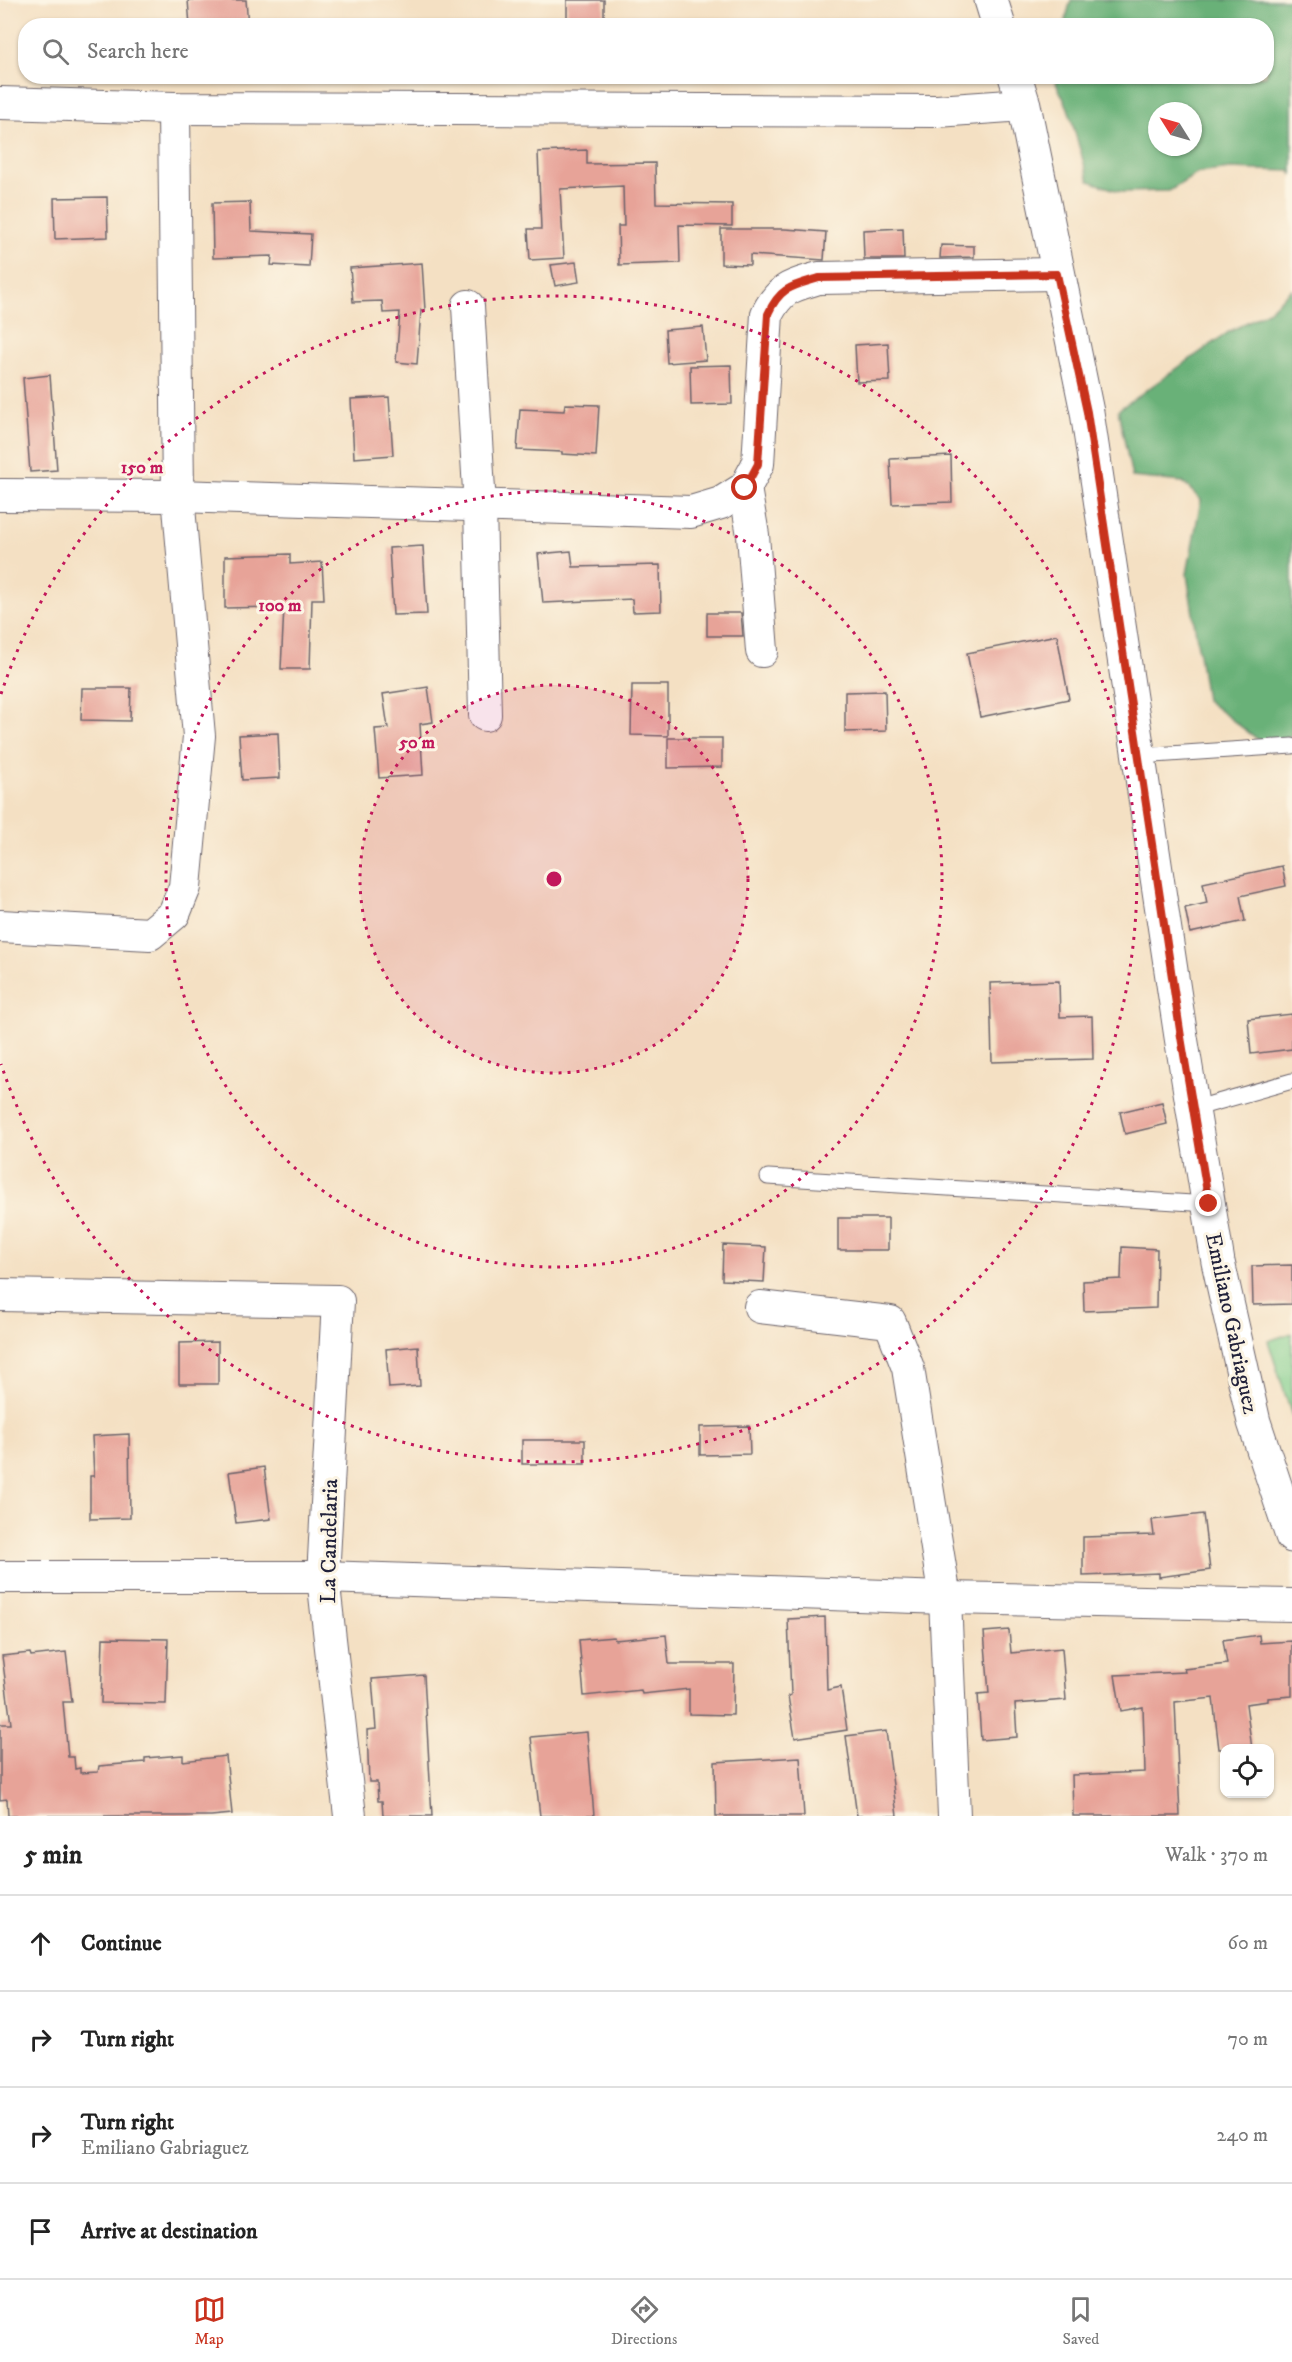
<!DOCTYPE html>
<meta charset="utf-8">
<style>
:root{--surface:#fff;--page:#f6f6f6;--text:#222;--muted:#767676;--line:#e0e0e0;--accent:#c8321e}
body{margin:0;font-family:"IM FELL DW Pica",serif;background:var(--page);color:var(--text)}
.controls{position:absolute;right:18px;bottom:18px;display:grid;overflow:hidden;border-radius:12px;box-shadow:0 2px 4px #0004}
.controls button{width:54px;height:54px;display:grid;place-items:center;padding:0;border:0;border-bottom:2px solid var(--line);background:var(--surface);color:var(--text);font:30px sans-serif}
.compass{position:absolute;left:1148px;top:102px;width:54px;height:54px;border-radius:50%;background:var(--surface);box-shadow:0 2px 4px #0004;rotate:307deg}
.stop{position:absolute;width:18px;height:18px;margin:-14px;border:4px solid #c8321e;border-radius:50%;background:#fff}
.stop.end{background:#c8321e;border-color:#fff;box-shadow:0 2px 6px #0008}
.list{margin:0;padding:0;list-style:none}
h2{display:flex;justify-content:space-between;align-items:center;height:78px;margin:0;padding:0 24px;font-size:26px}
h2 small{font-size:20px;font-weight:400;color:var(--muted)}
.list li{display:grid;grid-template-columns:39px 1fr auto;gap:18px;align-items:center;box-sizing:border-box;height:96px;padding:0 24px;border-top:2px solid var(--line)}
.list b{display:block;font-size:22px;white-space:nowrap}
.list p{margin:0;font-size:20px;white-space:nowrap;color:var(--muted)}
.list em{font-size:20px;font-style:normal;color:var(--muted)}
.icon{flex:none;width:33px;height:33px;fill:none;stroke:currentColor;stroke-width:2;stroke-linecap:round;stroke-linejoin:round}
.map{position:relative;flex:none;width:1292px;height:1816px;overflow:hidden}
.search{position:absolute;background:var(--surface);box-shadow:0 2px 4px #0004;left:18px;right:18px;top:18px;height:66px;display:flex;align-items:center;gap:15px;box-sizing:border-box;padding:0 21px;border-radius:24px;color:var(--muted);font-size:22px}
.sheet{height:462px;background:var(--surface)}
nav{display:flex;justify-content:space-around;align-items:center;box-sizing:border-box;height:84px;border-top:2px solid var(--line);background:var(--surface);font-size:16px;color:var(--muted)}
nav a{display:grid;justify-items:center;gap:3px}
nav .on{color:var(--accent)}
.map>svg:first-child{display:block}
.green{fill:#82ce8d;stroke:#527864;stroke-width:1.5}
.forest{fill:#69b178;stroke:#466a5a;stroke-width:1.5;fill-rule:evenodd}
.building{fill:#e7a398}
.lines{fill:none;stroke-linecap:round;stroke-linejoin:round}
.lane-casing{stroke:#6c646b;stroke-width:17}
.street-casing{stroke:#6c646b;stroke-width:34}
.secondary-casing{stroke:#6c646b;stroke-width:35}
.lane{stroke:#fff;stroke-width:15}
.street{stroke:#fff;stroke-width:32}
.secondary{stroke:#fff;stroke-width:33}
.route{stroke:#c8321e;stroke-width:8}
.ring{fill:none;stroke:#c2185b;stroke-width:3;stroke-dasharray:3 6}
.labels{text-anchor:middle;stroke-width:6;stroke-linejoin:round;paint-order:stroke}
.street-label{font-size:22px;fill:#22223b;stroke:#fcf5e5}
.centre{fill:#c2185b;stroke:#fcf5e5;stroke-width:3}
.ring-label{font-size:18px;text-anchor:middle;font-weight:bold;fill:#c2185b;stroke:#fcf5e5;stroke-width:6;stroke-linejoin:round;paint-order:stroke}
</style>
<div class="map">
<svg width="1292" height="1816" viewBox="0 0 1292 1816">
<rect width="100%" height="100%" fill="#fcf5e5"/>
<filter id="ink" filterUnits="userSpaceOnUse"><feTurbulence type="fractalNoise" baseFrequency=".0167" numOctaves="2"/><feDisplacementMap in="SourceGraphic" scale="12" xChannelSelector="R" yChannelSelector="G"/><feConvolveMatrix kernelMatrix="1 2 1 2 8 2 1 2 1" color-interpolation-filters="sRGB"/></filter>
<filter id="wash" filterUnits="userSpaceOnUse"><feTurbulence type="fractalNoise" baseFrequency=".008" numOctaves="4" result="noise"/><feDisplacementMap in="SourceGraphic" scale="24" xChannelSelector="R" yChannelSelector="G"/><feGaussianBlur stdDeviation="1.35" result="paint"/><feColorMatrix in="noise" values="0 0 0 0 0 0 0 0 0 0 0 0 0 0 0 0 0 1.4 0 .05"/><feComposite in="paint" operator="in"/></filter>
<g filter="url(#wash)">
<rect width="100%" height="100%" fill="#f4e0c3"/>
<!-- green -->
<path class="green" d="M 1292,1333 L 1292,1416 L 1268,1341 Z"/>
<!-- forest -->
<g class="forest">
<path d="M 1071,0 L 1292,0 L 1292,175 L 1290,171 L 1230,169 L 1198,173 L 1169,191 L 1121,192 L 1089,181 L 1068,108 L 1053,77 L 1266,76 L 1266,26 L 1064,25 ZM 1157,111 L 1193,111 L 1193,147 L 1157,147 Z"/>
<path d="M 1292,289 L 1292,735 L 1268,747 L 1206,700 L 1187,574 L 1201,500 L 1183,482 L 1132,477 L 1118,410 L 1229,332 L 1268,311 Z"/>
</g>
<g id="blocks">
<!-- building -->
<g class="building">
<path d="M 188,0 L 246,0 L 248,26 L 190,26 Z"/>
<rect x="567" y="0" width="37" height="26"/>
<path d="M 587,150 L 587,164 L 655,163 L 656,203 L 732,204 L 732,226 L 679,225 L 680,263 L 619,265 L 618,226 L 624,226 L 623,186 L 560,189 L 564,258 L 530,260 L 528,229 L 541,229 L 538,152 Z"/>
<path d="M 107,197 L 108,237 L 55,239 L 54,198 Z"/>
<path d="M 250,202 L 251,231 L 311,234 L 309,267 L 271,265 L 272,256 L 213,258 L 212,203 Z"/>
<path d="M 903,228 L 904,259 L 864,259 L 863,230 Z"/>
<path d="M 721,229 L 785,229 L 826,232 L 824,260 L 750,255 L 750,265 L 721,264 Z"/>
<path d="M 941,245 L 974,246 L 974,257 L 940,258 Z"/>
<path d="M 576,262 L 579,282 L 555,286 L 551,265 Z"/>
<path d="M 422,263 L 425,310 L 421,310 L 417,364 L 396,362 L 400,312 L 383,313 L 382,301 L 353,302 L 350,268 Z"/>
<path d="M 703,327 L 706,360 L 667,363 L 665,330 Z"/>
<path d="M 888,343 L 890,381 L 857,382 L 855,345 Z"/>
<path d="M 731,365 L 732,404 L 691,405 L 690,366 Z"/>
<path d="M 50,375 L 57,470 L 30,472 L 23,378 Z"/>
<path d="M 389,397 L 393,455 L 354,458 L 351,399 Z"/>
<path d="M 565,404 L 599,405 L 596,456 L 562,454 L 562,452 L 517,450 L 520,409 L 564,411 Z"/>
<path d="M 951,456 L 952,502 L 892,504 L 890,459 Z"/>
<path d="M 423,546 L 427,614 L 393,615 L 389,548 Z"/>
<path d="M 571,551 L 573,567 L 660,565 L 661,611 L 633,612 L 632,599 L 543,603 L 538,554 Z"/>
<path d="M 290,554 L 290,564 L 322,562 L 324,599 L 312,599 L 310,669 L 281,669 L 284,607 L 225,608 L 225,556 Z"/>
<path d="M 707,613 L 741,613 L 743,636 L 707,636 Z"/>
<path d="M 1057,635 L 1069,699 L 980,717 L 967,653 Z"/>
<path d="M 632,685 L 668,685 L 668,736 L 631,735 Z"/>
<path d="M 428,687 L 433,722 L 420,724 L 423,775 L 379,778 L 375,729 L 388,728 L 383,694 Z"/>
<path d="M 82,688 L 131,688 L 130,721 L 81,720 Z"/>
<path d="M 885,691 L 886,731 L 845,732 L 845,692 Z"/>
<path d="M 278,733 L 280,778 L 242,780 L 239,735 Z"/>
<path d="M 668,738 L 722,738 L 722,767 L 668,768 Z"/>
<path d="M 1282,866 L 1286,886 L 1240,896 L 1245,921 L 1190,933 L 1185,908 L 1207,903 L 1203,883 Z"/>
<path d="M 1059,981 L 1060,1017 L 1092,1016 L 1093,1059 L 992,1062 L 990,983 Z"/>
<path d="M 1292,1014 L 1292,1049 L 1251,1054 L 1248,1019 Z"/>
<path d="M 1162,1102 L 1167,1124 L 1125,1134 L 1120,1112 Z"/>
<rect x="838" y="1218" width="50" height="32"/>
<path d="M 723,1245 L 766,1247 L 764,1282 L 722,1280 Z"/>
<path d="M 1122,1247 L 1157,1249 L 1156,1308 L 1084,1311 L 1083,1281 L 1121,1279 Z"/>
<path d="M 1292,1265 L 1292,1304 L 1253,1305 L 1252,1266 Z"/>
<path d="M 218,1342 L 218,1384 L 179,1384 L 179,1343 Z"/>
<path d="M 418,1346 L 420,1386 L 389,1388 L 386,1349 Z"/>
<path d="M 749,1426 L 750,1454 L 700,1455 L 700,1427 Z"/>
<path d="M 129,1434 L 130,1518 L 90,1519 L 90,1476 L 94,1476 L 92,1436 Z"/>
<rect x="522" y="1440" width="63" height="24"/>
<path d="M 264,1467 L 271,1519 L 236,1523 L 229,1472 Z"/>
<path d="M 1203,1514 L 1210,1570 L 1159,1577 L 1159,1573 L 1083,1576 L 1083,1537 L 1154,1535 L 1152,1520 Z"/>
<path d="M 825,1617 L 827,1690 L 841,1687 L 847,1730 L 795,1738 L 788,1696 L 791,1695 L 788,1619 Z"/>
<path d="M 1009,1630 L 1011,1653 L 1062,1648 L 1066,1700 L 1015,1704 L 1017,1737 L 981,1740 L 978,1694 L 989,1693 L 984,1632 Z"/>
<path d="M 666,1635 L 669,1664 L 734,1664 L 733,1715 L 689,1714 L 689,1689 L 642,1694 L 641,1690 L 584,1696 L 579,1640 L 614,1637 L 615,1640 Z"/>
<path d="M 1259,1635 L 1260,1643 L 1292,1641 L 1292,1696 L 1268,1698 L 1268,1701 L 1246,1704 L 1252,1749 L 1219,1749 L 1213,1698 L 1175,1702 L 1180,1816 L 1073,1816 L 1072,1775 L 1145,1772 L 1143,1707 L 1121,1711 L 1115,1675 L 1185,1672 L 1184,1669 L 1227,1664 L 1223,1640 Z"/>
<path d="M 103,1638 L 168,1639 L 166,1704 L 101,1703 Z"/>
<path d="M 66,1652 L 72,1702 L 63,1702 L 68,1757 L 74,1757 L 75,1769 L 80,1768 L 80,1773 L 98,1772 L 99,1766 L 145,1762 L 145,1758 L 183,1755 L 183,1761 L 226,1756 L 232,1814 L 211,1816 L 8,1816 L 7,1799 L 0,1800 L 0,1724 L 11,1724 L 2,1656 L 30,1653 L 31,1656 Z"/>
<path d="M 424,1675 L 432,1816 L 383,1816 L 382,1801 L 378,1801 L 377,1782 L 369,1782 L 367,1730 L 376,1729 L 372,1679 Z"/>
<path d="M 886,1731 L 897,1816 L 857,1816 L 846,1736 Z"/>
<path d="M 587,1732 L 594,1816 L 540,1816 L 531,1737 Z"/>
<path d="M 800,1757 L 804,1816 L 716,1816 L 715,1762 Z"/>
</g>
</g>
</g>
<g filter="url(#ink)">
<use href="#blocks" fill-opacity="0" stroke="#6c646b" stroke-width="1.5"/>
<g class="lines">
<defs>
<g id="lane">
<path d="M 1139,756 L 1292,746"/>
<path d="M 1193,1109 L 1292,1081"/>
<path d="M 768,1177 L 1209,1204"/>
</g>
<g id="street">
<path d="M 0,103 L 174,108 L 937,111 L 1024,105"/>
<path d="M 468,306 L 480,507 L 485,715"/>
<path d="M 745,488 L 753,535 L 762,651"/>
<path d="M 0,495 L 178,496 L 691,512 L 721,503 L 745,488 L 758,464 L 767,314 C 781,287 792,286 819,278 L 1057,274"/>
<path d="M 0,926 L 150,934 L 174,914 L 185,887 L 199,736 L 178,496 L 174,108"/>
<path d="M 0,1295 L 338,1301 L 323,1577 L 350,1816"/>
<path d="M 760,1307 L 890,1322 L 908,1368 L 945,1598 L 954,1816"/>
<path d="M 0,1577 L 323,1577 L 945,1598 L 1292,1605"/>
</g>
<g id="secondary">
<path d="M 991,0 L 999,26"/>
<path d="M 1015,76 L 1024,105 L 1087,412 L 1181,1037 L 1218,1262 L 1254,1422 L 1292,1536"/>
</g>
</defs>
<!-- lane casing -->
<use href="#lane" class="lane-casing"/>
<!-- street casing -->
<use href="#street" class="street-casing"/>
<!-- secondary casing -->
<use href="#secondary" class="secondary-casing"/>
<!-- lane -->
<use href="#lane" class="lane"/>
<!-- street -->
<use href="#street" class="street"/>
<!-- secondary -->
<use href="#secondary" class="secondary"/>
</g>
</g>
<g class="lines" filter="url(#ink)">
<!-- route -->
<path class="route" d="M 745,488 L 758,464 L 768,314 C 780,287 792,286 819,278 L 1057,274 L 1087,412 L 1181,1037 L 1209,1204"/>
</g>
<!-- distance rings -->
<circle cx="554" cy="879" r="194" fill="#c2185b" fill-opacity=".12"/>
<g class="ring">
<circle cx="554" cy="879" r="194"/>
<circle cx="554" cy="879" r="388"/>
<path d="M1 694A583 583 0 1 1 1 1064"/>
</g>
<g class="labels">
<!-- street labels -->
<g class="street-label">
<text transform="translate(1233 1323) rotate(78)" y="8">Emiliano Gabriaguez</text>
<text transform="translate(328 1541) rotate(-89)" y="8">La Candelaria</text>
</g>
</g>
<circle cx="554" cy="879" r="9" class="centre"/>
<g class="ring-label">
<text x="142" y="473">150 m</text>
<text x="280" y="611">100 m</text>
<text x="417" y="748">50 m</text>
</g>
</svg>
<div class="controls">
<button><svg class="icon" aria-label="locate" viewBox="0 0 24 24"><circle cx="12" cy="12" r="6"/><path d="M12 2v4M12 18v4M2 12h4M18 12h4"/></svg></button>
</div>
<svg class="compass" viewBox="-18 -18 36 36"><path d="M0-13l5 13h-10z" fill="#e53935"/><path d="M0 13l5-13h-10z" fill="#767676"/></svg>
<div class="stop" style="left:745px;top:488px"></div>
<div class="stop end" style="left:1209px;top:1204px"></div>
<div class="search"><svg class="icon" aria-label="search" viewBox="0 0 24 24"><circle cx="10" cy="10" r="6"/><path d="M15 15l6 6"/></svg>Search here</div>
</div>
<section class="sheet">
<h2>5 min<small>Walk · 370 m</small></h2>
<ul class="list">
<li><svg class="icon" aria-label="ahead" viewBox="0 0 24 24"><path d="M12 20V5M6 11l6-6 6 6"/></svg><div><b>Continue</b></div><em>60 m</em></li>
<li><svg class="icon" aria-label="right" viewBox="0 0 24 24"><path d="M7 20v-9h11M14 6l5 5-5 5"/></svg><div><b>Turn right</b></div><em>70 m</em></li>
<li><svg class="icon" aria-label="right" viewBox="0 0 24 24"><path d="M7 20v-9h11M14 6l5 5-5 5"/></svg><div><b>Turn right</b><p>Emiliano Gabriaguez</p></div><em>240 m</em></li>
<li><svg class="icon" aria-label="arrive" viewBox="0 0 24 24"><path d="M6 21V4h12l-3 4 3 4H6"/></svg><div><b>Arrive at destination</b></div></li>
</ul>
</section>
<nav>
<a class="on"><svg class="icon" aria-label="map" viewBox="0 0 24 24"><path d="M3 6l6-2 6 2 6-2v14l-6 2-6-2-6 2zM9 4v14M15 6v14"/></svg>Map</a>
<a><svg class="icon" aria-label="directions" viewBox="0 0 24 24"><path d="M12 3l9 9-9 9-9-9zM9 14v-3h6M13 9l2 2-2 2"/></svg>Directions</a>
<a><svg class="icon" aria-label="saved" viewBox="0 0 24 24"><path d="M7 4h10v16l-5-4-5 4z"/></svg>Saved</a>
</nav>
